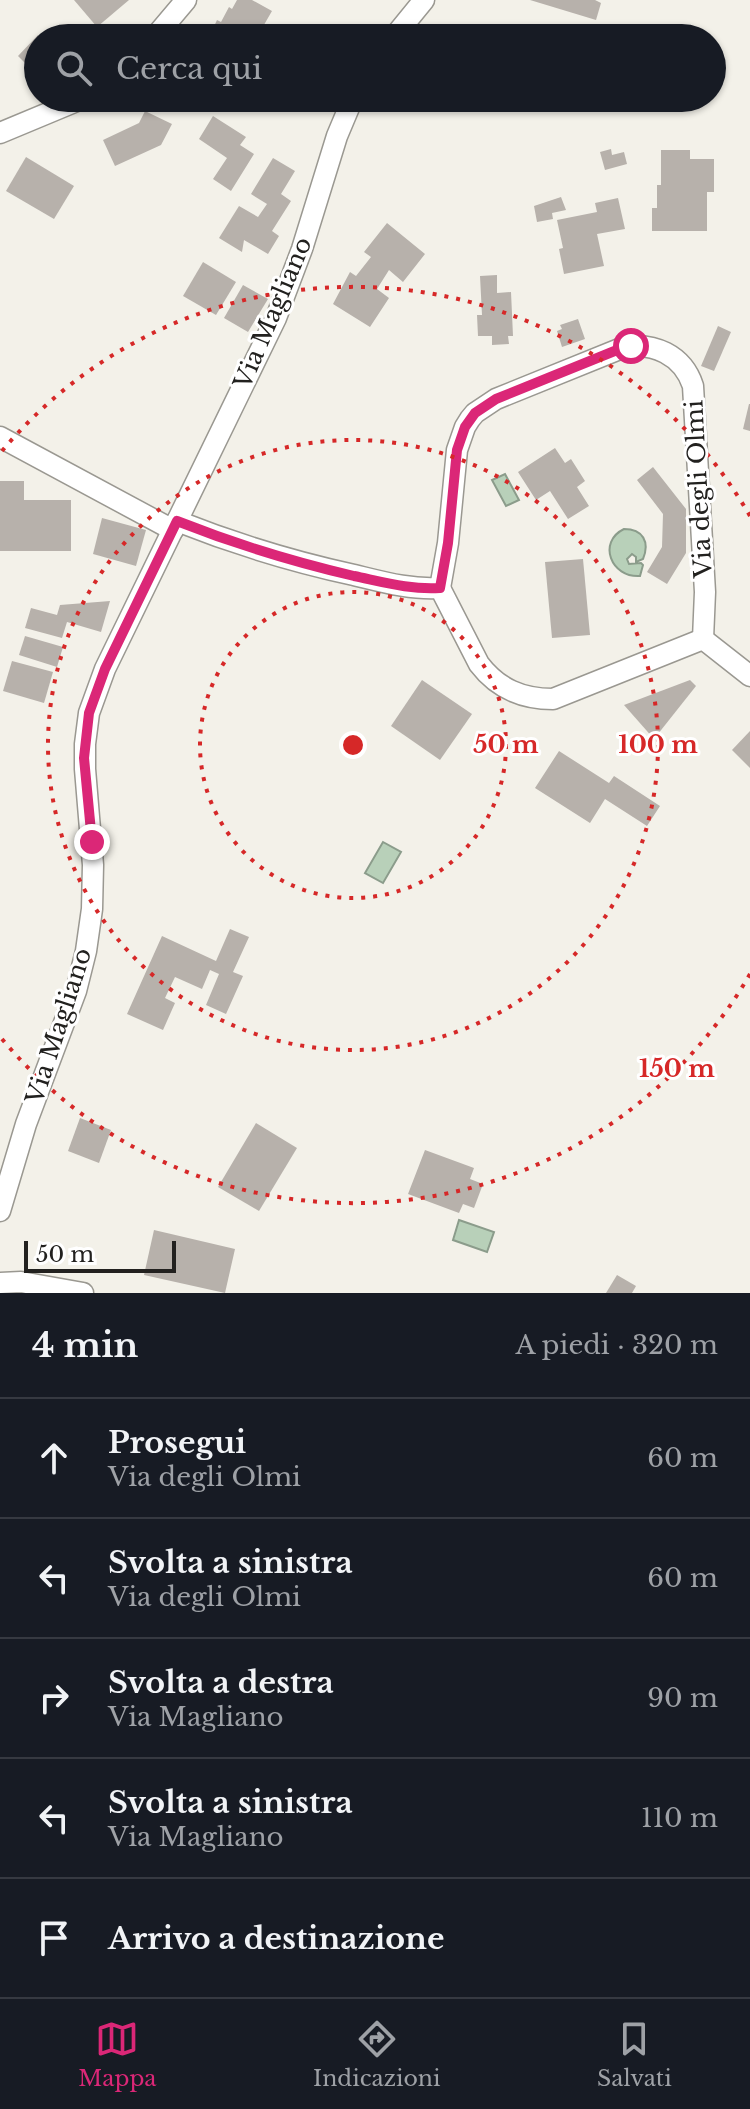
<!DOCTYPE html>
<html lang="it">
<meta charset="utf-8">
<style>
:root{--surface:#171b24;--page:#242831;--text:#f1f3f6;--muted:#9ea1a6;--line:#363941;--accent:#db2777}
body{margin:0;font-family:"Libre Baskerville",serif;background:var(--page);color:var(--text)}
.scale{position:absolute;left:24px;bottom:20px;width:152px;box-sizing:border-box;padding-left:8px;border:4px solid #22211f;border-top:0;font-size:22px;line-height:28px;white-space:nowrap;color:#22211f;-webkit-text-stroke:6px #fff;paint-order:stroke}
.stop{position:absolute;width:24px;height:24px;margin:-18px;border:6px solid #db2777;border-radius:50%;background:#fff}
.stop.end{background:#db2777;border-color:#fff;box-shadow:0 2px 8px #0008}
.list{margin:0;padding:0;list-style:none}
h2{display:flex;justify-content:space-between;align-items:center;height:104px;margin:0;padding:0 32px;font-size:34px}
h2 small{font-size:26px;font-weight:400;color:var(--muted)}
.list li{display:grid;grid-template-columns:52px 1fr auto;gap:24px;align-items:center;box-sizing:border-box;height:120px;padding:0 32px;border-top:2px solid var(--line)}
.list b{display:block;font-size:30px;white-space:nowrap}
.list p{margin:0;font-size:26px;white-space:nowrap;color:var(--muted)}
.list em{font-size:26px;font-style:normal;color:var(--muted)}
.icon{flex:none;width:44px;height:44px;fill:none;stroke:currentColor;stroke-width:2;stroke-linecap:round;stroke-linejoin:round}
.map{position:relative;flex:none;width:750px;height:1293px;overflow:hidden}
.search{position:absolute;background:var(--surface);box-shadow:0 2px 6px #0004;left:24px;right:24px;top:24px;height:88px;display:flex;align-items:center;gap:20px;box-sizing:border-box;padding:0 28px;border-radius:44px;color:var(--muted);font-size:30px}
.sheet{height:704px;background:var(--surface)}
nav{display:flex;justify-content:space-around;align-items:center;box-sizing:border-box;height:112px;border-top:2px solid var(--line);background:var(--surface);font-size:22px;color:var(--muted)}
nav a{display:grid;justify-items:center;gap:4px}
nav .on{color:var(--accent)}
.map>svg:first-child{display:block}
.water{fill:#b8d0b9;stroke:#8b9c8b;stroke-width:2}
.building{fill:#b7b1ab}
.lines{fill:none;stroke-linecap:round;stroke-linejoin:round}
.minor-casing{stroke:#9a9891;stroke-width:23}
.minor{stroke:#fff;stroke-width:20}
.route{stroke:#db2777;stroke-width:10}
.ring{fill:none;stroke:#d62828;stroke-width:4;stroke-dasharray:4 8}
.labels{text-anchor:middle;stroke-width:6;stroke-linejoin:round;paint-order:stroke}
.street-label{font-size:24px;fill:#22211f;stroke:#fff}
.centre{fill:#d62828;stroke:#fff;stroke-width:4}
.ring-label{font-size:24px;text-anchor:middle;font-weight:bold;fill:#d62828;stroke:#fff;stroke-width:6;stroke-linejoin:round;paint-order:stroke}
</style>
<div class="map">
<svg width="750" height="1293" viewBox="0 0 750 1293">
<rect width="100%" height="100%" fill="#f3f1e9"/>
<!-- water -->
<g class="water">
<path d="M 505,474 L 519,500 L 506,506 L 492,480 Z"/>
<path d="M 624,529 C 643,529 650,542 643,559 L 636,562 L 636,557 L 632,554 L 627,559 L 629,564 L 641,563 L 643,565 L 640,576 C 611,578 597,542 624,529 Z"/>
<path d="M 383,842 L 401,852 L 383,883 L 365,873 Z"/>
<path d="M 459,1220 L 494,1232 L 487,1252 L 453,1240 Z"/>
</g>
<!-- building -->
<g class="building">
<path d="M 74,0 L 129,0 L 97,27 Z"/>
<path d="M 237,0 L 252,0 L 272,11 L 261,30 L 255,27 L 250,38 L 204,38 L 207,33 L 210,35 L 217,20 L 221,22 L 229,7 L 232,9 Z"/>
<path d="M 530,0 L 595,0 L 601,3 L 596,20 Z"/>
<path d="M 38,35 L 38,91 L 27,80 L 35,73 L 18,56 Z"/>
<path d="M 265,98 L 292,98 L 286,110 Z"/>
<path d="M 145,111 L 172,124 L 161,145 L 115,166 L 103,140 L 139,123 Z"/>
<path d="M 213,116 L 246,137 L 240,145 L 254,154 L 231,191 L 213,179 L 227,158 L 199,139 Z"/>
<path d="M 611,149 L 612,155 L 624,152 L 627,164 L 605,170 L 600,152 Z"/>
<path d="M 661,150 L 690,150 L 690,159 L 714,159 L 714,192 L 707,192 L 707,231 L 652,231 L 652,208 L 657,208 L 657,185 L 661,185 Z"/>
<path d="M 26,157 L 74,186 L 54,219 L 6,191 Z"/>
<path d="M 273,158 L 295,171 L 281,194 L 291,201 L 272,231 L 279,236 L 268,254 L 244,240 L 242,252 L 219,238 L 239,206 L 258,217 L 267,204 L 251,194 Z"/>
<path d="M 561,197 L 566,210 L 552,213 L 553,219 L 537,222 L 534,206 Z"/>
<path d="M 618,198 L 625,229 L 597,234 L 604,266 L 564,274 L 559,249 L 563,248 L 557,220 L 597,212 L 595,203 Z"/>
<path d="M 387,223 L 425,254 L 403,282 L 389,270 L 377,289 L 389,298 L 370,327 L 333,304 L 350,272 L 356,276 L 371,257 L 364,252 Z"/>
<path d="M 203,262 L 236,282 L 216,315 L 183,296 Z"/>
<path d="M 497,275 L 497,293 L 511,292 L 513,336 L 508,336 L 509,344 L 492,345 L 492,336 L 478,336 L 477,315 L 482,315 L 480,276 Z"/>
<path d="M 243,285 L 268,299 L 248,332 L 224,318 Z"/>
<path d="M 578,319 L 585,339 L 562,347 L 557,331 L 562,329 L 560,325 Z"/>
<path d="M 718,326 L 731,332 L 714,371 L 701,366 Z"/>
<path d="M 749,404 L 750,404 L 750,431 L 743,429 Z"/>
<path d="M 555,448 L 565,463 L 571,459 L 585,481 L 577,487 L 589,506 L 568,519 L 550,491 L 536,500 L 518,472 Z"/>
<path d="M 653,467 L 686,509 L 686,553 L 667,584 L 647,572 L 662,547 L 663,514 L 637,480 Z"/>
<path d="M 0,481 L 24,481 L 24,500 L 71,500 L 71,551 L 0,551 Z"/>
<path d="M 102,518 L 146,530 L 136,566 L 93,554 Z"/>
<path d="M 583,559 L 590,635 L 552,638 L 545,562 Z"/>
<path d="M 110,601 L 101,632 L 67,622 L 62,638 L 25,628 L 31,608 L 57,615 L 60,605 Z"/>
<path d="M 25,636 L 63,647 L 57,667 L 19,655 Z"/>
<path d="M 12,661 L 53,672 L 44,703 L 3,691 Z"/>
<path d="M 422,680 L 472,714 L 440,760 L 391,726 Z"/>
<path d="M 690,680 L 696,686 L 654,739 L 624,705 Z"/>
<path d="M 750,731 L 750,768 L 732,750 Z"/>
<path d="M 559,751 L 609,783 L 614,776 L 660,806 L 647,826 L 605,799 L 590,823 L 535,788 Z"/>
<path d="M 230,929 L 249,937 L 233,972 L 243,976 L 226,1014 L 206,1005 L 219,974 L 210,970 L 202,989 L 175,977 L 165,998 L 175,1003 L 163,1030 L 127,1014 L 162,936 L 216,961 Z"/>
<path d="M 80,1118 L 111,1130 L 99,1163 L 68,1151 Z"/>
<path d="M 256,1123 L 297,1148 L 259,1211 L 218,1187 Z"/>
<path d="M 425,1150 L 474,1168 L 470,1179 L 483,1184 L 474,1208 L 463,1204 L 459,1213 L 408,1194 Z"/>
<path d="M 154,1230 L 235,1249 L 225,1293 L 144,1275 Z"/>
<path d="M 617,1275 L 636,1286 L 632,1293 L 606,1293 Z"/>
</g>
<g class="lines">
<defs>
<g id="minor">
<path d="M 154,38 L 186,0"/>
<path d="M 393,38 L 424,0"/>
<path d="M 0,133 L 84,98"/>
<path d="M 0,437 L 173,530"/>
<path d="M 177,521 C 235,544 294,562 354,575 C 383,582 411,590 440,588 L 479,664 C 498,689 522,699 553,699 L 703,639 L 750,676"/>
<path d="M 440,588 L 448,543 L 457,450 L 465,427 L 470,419 L 475,413 L 496,399 L 622,348 C 653,341 683,355 693,386 L 705,592 L 703,639"/>
<path d="M 0,1211 L 26,1124 L 76,991 L 86,951 L 92,909 L 93,865 L 85,769 L 85,744 L 89,713 L 105,669 L 276,318 L 302,249 L 337,136 L 353,98"/>
<path d="M 0,1283 L 21,1282 L 83,1293"/>
</g>
</defs>
<!-- minor casing -->
<use href="#minor" class="minor-casing"/>
<!-- minor -->
<use href="#minor" class="minor"/>
</g>
<g class="lines">
<!-- route -->
<path class="route" d="M 92,842 L 84,758 L 89,713 L 105,669 L 177,521 C 235,544 294,562 354,576 C 383,582 411,590 440,588 L 448,543 L 457,450 L 465,427 L 475,413 L 496,399 L 622,348 L 631,346"/>
</g>
<!-- distance rings -->
<g class="ring">
<circle cx="353" cy="745" r="153"/>
<circle cx="353" cy="745" r="305"/>
<path d="M750 974A458 458 0 0 1 2 1039M2 451A458 458 0 0 1 750 516"/>
</g>
<g class="labels">
<!-- street labels -->
<g class="street-label">
<text transform="translate(273 313) rotate(-67)" y="8">Via Magliano</text>
<text transform="translate(699 489) rotate(-93)" y="8">Via degli Olmi</text>
<text transform="translate(59 1026) rotate(-72)" y="8">Via Magliano</text>
</g>
</g>
<circle cx="353" cy="745" r="12" class="centre"/>
<g class="ring-label">
<text x="506" y="753">50 m</text>
<text x="658" y="753">100 m</text>
<text x="677" y="1077">150 m</text>
</g>
</svg>
<div class="scale">50 m</div>
<div class="stop" style="left:631px;top:346px"></div>
<div class="stop end" style="left:92px;top:842px"></div>
<div class="search"><svg class="icon" aria-label="search" viewBox="0 0 24 24"><circle cx="10" cy="10" r="6"/><path d="M15 15l6 6"/></svg>Cerca qui</div>
</div>
<section class="sheet">
<h2>4 min<small>A piedi · 320 m</small></h2>
<ul class="list">
<li><svg class="icon" aria-label="ahead" viewBox="0 0 24 24"><path d="M12 20V5M6 11l6-6 6 6"/></svg><div><b>Prosegui</b><p>Via degli Olmi</p></div><em>60 m</em></li>
<li><svg class="icon" aria-label="left" viewBox="0 0 24 24"><path d="M17 20v-9H6M10 6l-5 5 5 5"/></svg><div><b>Svolta a sinistra</b><p>Via degli Olmi</p></div><em>60 m</em></li>
<li><svg class="icon" aria-label="right" viewBox="0 0 24 24"><path d="M7 20v-9h11M14 6l5 5-5 5"/></svg><div><b>Svolta a destra</b><p>Via Magliano</p></div><em>90 m</em></li>
<li><svg class="icon" aria-label="left" viewBox="0 0 24 24"><path d="M17 20v-9H6M10 6l-5 5 5 5"/></svg><div><b>Svolta a sinistra</b><p>Via Magliano</p></div><em>110 m</em></li>
<li><svg class="icon" aria-label="arrive" viewBox="0 0 24 24"><path d="M6 21V4h12l-3 4 3 4H6"/></svg><div><b>Arrivo a destinazione</b></div></li>
</ul>
</section>
<nav>
<a class="on"><svg class="icon" aria-label="map" viewBox="0 0 24 24"><path d="M3 6l6-2 6 2 6-2v14l-6 2-6-2-6 2zM9 4v14M15 6v14"/></svg>Mappa</a>
<a><svg class="icon" aria-label="directions" viewBox="0 0 24 24"><path d="M12 3l9 9-9 9-9-9zM9 14v-3h6M13 9l2 2-2 2"/></svg>Indicazioni</a>
<a><svg class="icon" aria-label="saved" viewBox="0 0 24 24"><path d="M7 4h10v16l-5-4-5 4z"/></svg>Salvati</a>
</nav>
